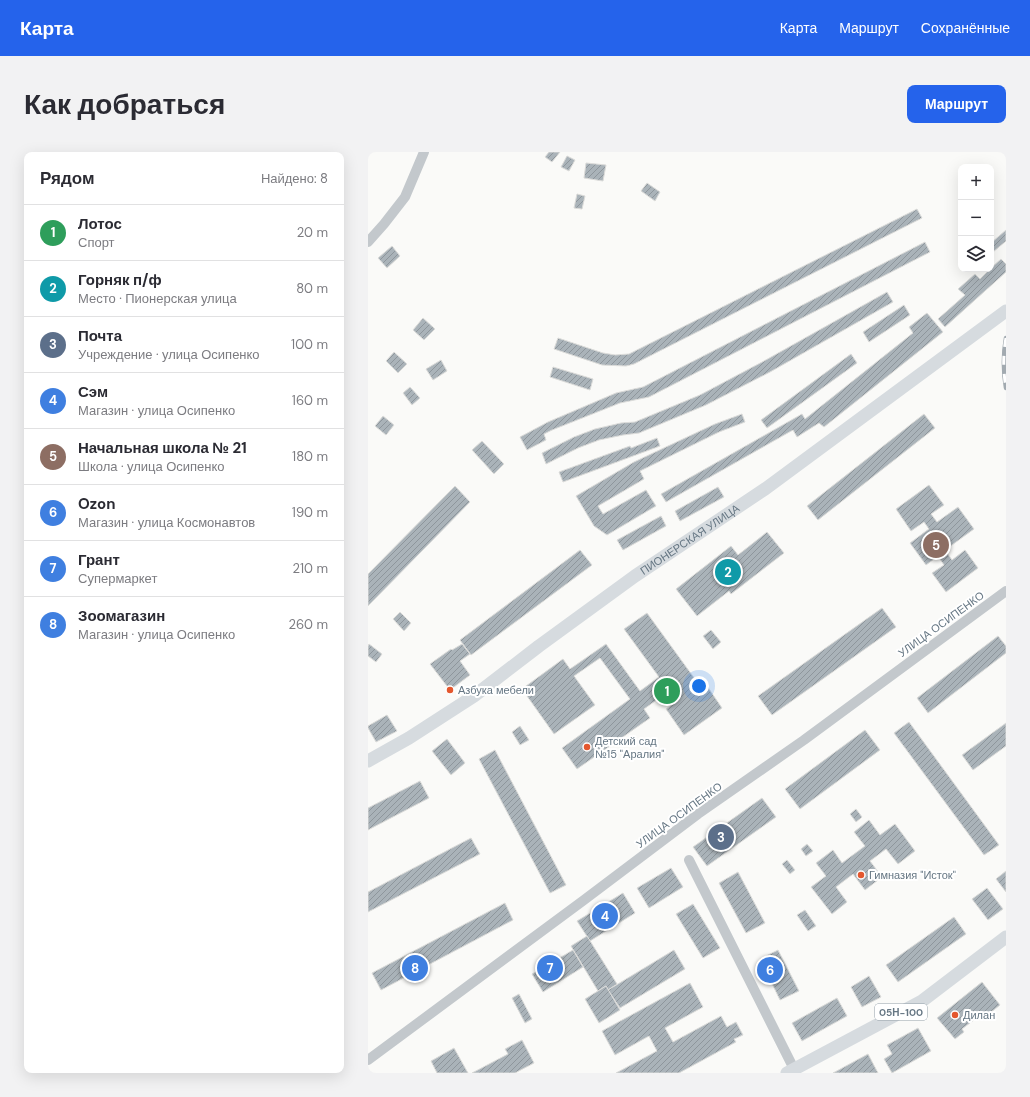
<!DOCTYPE html>
<html lang="ru">
<meta charset="utf-8">
<style>
:root{--surface:#fff;--page:#f2f2f3;--text:#2b2b33;--muted:#7c7c81;--line:#e1e1e2;--accent:#2563eb}
body{margin:0;font-family:"DM Sans",sans-serif;background:var(--page);color:var(--text)}
.controls{position:absolute;right:12px;top:12px;display:grid;overflow:hidden;border-radius:8px;box-shadow:0 4px 16px #0002}
.controls button{width:36px;height:36px;display:grid;place-items:center;padding:0;border:0;border-bottom:1px solid var(--line);background:var(--surface);color:var(--text);font:20px sans-serif}
.you{position:absolute;left:331px;top:534px;width:14px;height:14px;margin:-10px;border:3px solid #fff;border-radius:50%;background:#1a73e8;box-shadow:0 0 0 6px #1a73e833}
.badge{display:grid;place-items:center;width:26px;height:26px;border-radius:50%;background:var(--accent);color:#fff;font-size:13px;font-weight:700}
.pin{position:absolute;translate:-50% -50%;border:2px solid #fff;box-shadow:0 1px 4px #0006}
.list{margin:0;padding:0;list-style:none}
h2{display:flex;justify-content:space-between;align-items:center;height:52px;margin:0;padding:0 16px;font-size:17px}
h2 small{font-size:13px;font-weight:400;color:var(--muted)}
.list li{display:grid;grid-template-columns:26px 1fr auto;gap:12px;align-items:center;box-sizing:border-box;height:56px;padding:0 16px;border-top:1px solid var(--line)}
.list b{display:block;font-size:15px;white-space:nowrap}
.list p{margin:0;font-size:13px;white-space:nowrap;color:var(--muted)}
.list em{font-size:13px;font-style:normal;color:var(--muted)}
.icon{flex:none;width:22px;height:22px;fill:none;stroke:currentColor;stroke-width:2;stroke-linecap:round;stroke-linejoin:round}
.map{position:relative;flex:none;width:638px;height:921px;overflow:hidden;border-radius:8px}
header{display:flex;align-items:center;gap:24px;box-sizing:border-box;height:56px;padding:0 20px;background:var(--accent);color:#fff}
header strong{font-size:19px}
nav{display:flex;gap:22px;margin-inline-start:auto;font-size:14px}
.intro{display:flex;align-items:center;justify-content:space-between;box-sizing:border-box;height:96px;padding:0 24px}
h1{margin:0;font-size:28px}
.button{padding:10px 18px;border-radius:8px;background:var(--accent);color:#fff;font-size:14px;font-weight:700}
main{display:flex;gap:24px;padding:0 24px}
aside{flex:1;background:var(--surface);border-radius:8px;box-shadow:0 4px 16px #0002}
.map>svg:first-child{display:block}
.building{fill:url(#building-hatch);stroke:#dcdcda}
.lines{fill:none;stroke-linecap:round;stroke-linejoin:round}
.minor{stroke:#c3c8cc;stroke-width:10}
.major{stroke:#d6dbdf;stroke-width:13}
.rail-casing{stroke:#a2aab0;stroke-width:4.5}
.rail{stroke:#fff;stroke-width:3;stroke-dasharray:9;stroke-linecap:butt}
.poi-dot{fill:#e4572e;stroke:#fff;stroke-width:1.5}
.labels{text-anchor:middle;stroke-width:4;stroke-linejoin:round;paint-order:stroke}
.shield{fill:#fff;stroke:#939fa8;stroke-width:1}
.shield-label{font-size:10px;font-weight:bold;fill:#657683}
.street-label{font-size:11px;fill:#657683;stroke:#fff}
.poi-label{font-size:11px;fill:#657683;stroke:#fff;text-anchor:start}
</style>
<header>
<strong>Карта</strong>
<nav><a>Карта</a><a>Маршрут</a><a>Сохранённые</a></nav>
</header>
<div class="intro"><h1>Как добраться</h1><a class="button">Маршрут</a></div>
<main>
<aside>
<h2>Рядом<small>Найдено: 8</small></h2>
<ul class="list">
<li><span class="badge" style="background:#2e9e5b">1</span><div><b>Лотос</b><p>Спорт</p></div><em>20 m</em></li>
<li><span class="badge" style="background:#0f9aa8">2</span><div><b>Горняк п/ф</b><p>Место · Пионерская улица</p></div><em>80 m</em></li>
<li><span class="badge" style="background:#5c6f8a">3</span><div><b>Почта</b><p>Учреждение · улица Осипенко</p></div><em>100 m</em></li>
<li><span class="badge" style="background:#3f7fe0">4</span><div><b>Сэм</b><p>Магазин · улица Осипенко</p></div><em>160 m</em></li>
<li><span class="badge" style="background:#8d6e63">5</span><div><b>Начальная школа № 21</b><p>Школа · улица Осипенко</p></div><em>180 m</em></li>
<li><span class="badge" style="background:#3f7fe0">6</span><div><b>Ozon</b><p>Магазин · улица Космонавтов</p></div><em>190 m</em></li>
<li><span class="badge" style="background:#3f7fe0">7</span><div><b>Грант</b><p>Супермаркет</p></div><em>210 m</em></li>
<li><span class="badge" style="background:#3f7fe0">8</span><div><b>Зоомагазин</b><p>Магазин · улица Осипенко</p></div><em>260 m</em></li>
</ul>
</aside>
<div class="map">
<svg width="638" height="921" viewBox="0 0 638 921">
<defs>
<pattern id="building-hatch" width="6" height="6" patternUnits="userSpaceOnUse"><rect width="6" height="6" fill="#aab3b9"/><path d="M-1 1l2-2M0 6l6-6M5 7l2-2" fill="none" stroke="#8e969c"/></pattern>
</defs>
<rect width="100%" height="100%" fill="#fafaf8"/>
<!-- building -->
<g class="building">
<path d="M 181,0 L 192,0 L 184,10 L 177,5 Z"/>
<path d="M 199,4 L 207,8 L 201,19 L 193,15 Z"/>
<path d="M 218,11 L 238,13 L 235,29 L 216,26 Z"/>
<path d="M 279,31 L 292,40 L 287,49 L 273,39 Z"/>
<path d="M 209,42 L 217,44 L 214,57 L 206,56 Z"/>
<path d="M 549,57 L 554,66 L 266,212 L 258,214 L 234,213 L 186,197 L 190,186 L 235,201 L 247,203 L 261,202 Z"/>
<path d="M 638,78 L 638,89 L 625,100 L 623,97 L 623,91 Z"/>
<path d="M 557,90 L 562,100 L 281,245 L 252,251 L 184,278 L 176,282 L 178,288 L 159,298 L 152,285 L 180,270 L 248,241 L 275,235 Z"/>
<path d="M 24,94 L 32,104 L 19,116 L 10,106 Z"/>
<path d="M 633,107 L 638,112 L 638,120 L 577,175 L 570,167 L 597,143 L 590,137 L 607,122 L 612,127 L 622,117 L 623,117 L 623,116 Z"/>
<path d="M 519,140 L 525,150 L 402,220 L 338,253 L 271,281 L 255,283 L 231,288 L 210,296 L 178,312 L 174,301 L 206,285 L 227,277 L 253,271 L 267,270 L 332,243 L 396,209 Z"/>
<path d="M 536,153 L 542,163 L 501,190 L 495,180 Z"/>
<path d="M 559,161 L 575,180 L 456,275 L 451,271 L 429,285 L 425,278 L 298,350 L 293,342 L 434,262 L 437,267 L 545,181 L 541,175 Z"/>
<path d="M 55,166 L 67,177 L 56,188 L 45,178 Z"/>
<path d="M 26,200 L 39,212 L 30,221 L 18,209 Z"/>
<path d="M 483,202 L 489,211 L 399,276 L 393,268 Z"/>
<path d="M 73,208 L 79,219 L 65,228 L 58,217 Z"/>
<path d="M 185,215 L 225,227 L 222,238 L 182,225 Z"/>
<path d="M 42,235 L 52,246 L 44,253 L 35,241 Z"/>
<path d="M 374,262 L 377,270 L 351,280 L 272,319 L 276,327 L 230,354 L 235,362 L 278,338 L 288,354 L 239,383 L 226,374 L 208,344 L 266,310 L 347,272 Z"/>
<path d="M 556,262 L 567,276 L 450,368 L 439,354 Z"/>
<path d="M 15,264 L 26,273 L 18,283 L 7,274 Z"/>
<path d="M 289,286 L 292,294 L 195,330 L 191,320 L 262,294 L 263,296 Z"/>
<path d="M 114,289 L 136,312 L 126,322 L 104,298 Z"/>
<path d="M 561,333 L 576,353 L 563,362 L 569,370 L 590,355 L 606,377 L 577,398 L 584,408 L 597,398 L 610,416 L 578,440 L 564,421 L 576,413 L 570,404 L 558,413 L 542,391 L 561,377 L 556,370 L 543,379 L 528,357 Z"/>
<path d="M 87,334 L 102,350 L 0,454 L 0,422 Z"/>
<path d="M 350,335 L 356,345 L 312,369 L 307,359 Z"/>
<path d="M 293,364 L 298,374 L 255,398 L 249,388 Z"/>
<path d="M 399,380 L 416,401 L 363,442 L 361,439 L 329,464 L 308,437 L 363,394 L 370,403 Z"/>
<path d="M 212,398 L 224,413 L 103,503 L 92,488 Z"/>
<path d="M 514,456 L 528,475 L 404,563 L 390,544 Z"/>
<path d="M 32,460 L 43,471 L 36,479 L 25,467 Z"/>
<path d="M 279,461 L 332,534 L 337,531 L 354,556 L 316,583 L 298,557 L 309,549 L 301,539 L 276,557 L 282,566 L 209,617 L 194,596 L 262,547 L 232,506 L 206,524 L 227,553 L 186,582 L 154,537 L 195,507 L 202,517 L 238,492 L 272,539 L 291,525 L 256,477 Z"/>
<path d="M 343,478 L 353,490 L 345,497 L 335,484 Z"/>
<path d="M 630,484 L 638,494 L 638,501 L 560,561 L 549,546 Z"/>
<path d="M 1,492 L 14,502 L 8,510 L 0,504 L 0,494 Z"/>
<path d="M 94,492 L 102,502 L 92,509 L 102,523 L 82,538 L 62,512 L 83,497 L 84,498 Z"/>
<path d="M 19,563 L 29,579 L 8,590 L 0,576 L 0,574 Z"/>
<path d="M 541,570 L 631,693 L 616,703 L 526,581 Z"/>
<path d="M 638,571 L 638,594 L 605,618 L 594,603 Z"/>
<path d="M 152,574 L 161,588 L 152,593 L 144,580 Z"/>
<path d="M 497,578 L 512,598 L 432,657 L 417,637 Z"/>
<path d="M 79,587 L 97,611 L 83,623 L 64,599 Z"/>
<path d="M 127,598 L 198,733 L 182,741 L 111,607 Z"/>
<path d="M 52,629 L 61,646 L 0,678 L 0,656 Z"/>
<path d="M 394,646 L 408,665 L 339,714 L 325,695 Z"/>
<path d="M 488,657 L 494,665 L 488,670 L 482,662 Z"/>
<path d="M 501,668 L 512,683 L 527,672 L 547,699 L 530,712 L 518,697 L 502,709 L 514,725 L 497,738 L 485,722 L 468,735 L 479,750 L 464,762 L 443,735 L 458,724 L 448,711 L 465,698 L 474,711 L 497,694 L 486,680 Z"/>
<path d="M 103,686 L 112,702 L 0,760 L 0,740 Z"/>
<path d="M 439,692 L 445,699 L 438,704 L 433,697 Z"/>
<path d="M 419,708 L 427,718 L 422,722 L 414,712 Z"/>
<path d="M 303,716 L 315,735 L 281,756 L 269,736 Z"/>
<path d="M 638,719 L 638,740 L 628,727 Z"/>
<path d="M 370,720 L 397,771 L 378,781 L 351,731 Z"/>
<path d="M 619,736 L 635,757 L 620,768 L 604,747 Z"/>
<path d="M 255,741 L 267,761 L 222,789 L 209,769 Z"/>
<path d="M 137,751 L 145,768 L 13,838 L 4,821 Z"/>
<path d="M 325,752 L 352,796 L 335,806 L 308,762 Z"/>
<path d="M 437,758 L 448,774 L 440,779 L 429,763 Z"/>
<path d="M 586,765 L 598,782 L 530,830 L 518,813 Z"/>
<path d="M 219,784 L 249,832 L 240,838 L 238,834 L 230,839 L 203,794 Z"/>
<path d="M 205,798 L 215,815 L 175,840 L 164,822 Z"/>
<path d="M 306,798 L 317,817 L 252,856 L 240,838 Z"/>
<path d="M 410,798 L 431,839 L 412,848 L 392,807 Z"/>
<path d="M 501,824 L 513,845 L 494,855 L 483,835 Z"/>
<path d="M 614,830 L 632,853 L 617,865 L 615,861 L 594,877 L 596,880 L 587,887 L 569,866 Z"/>
<path d="M 322,831 L 335,855 L 297,876 L 305,890 L 353,864 L 359,875 L 368,870 L 375,883 L 366,887 L 368,890 L 311,921 L 248,921 L 289,899 L 281,884 L 247,903 L 234,879 Z"/>
<path d="M 238,834 L 252,858 L 231,871 L 217,847 Z"/>
<path d="M 151,842 L 164,867 L 157,871 L 144,846 Z"/>
<path d="M 469,846 L 479,864 L 434,889 L 424,871 Z"/>
<path d="M 550,876 L 563,899 L 524,921 L 516,907 L 524,902 L 519,893 Z"/>
<path d="M 154,888 L 166,911 L 147,921 L 104,921 L 140,902 L 137,897 Z"/>
<path d="M 86,896 L 100,921 L 69,921 L 63,909 Z"/>
<path d="M 500,902 L 510,921 L 465,921 Z"/>
</g>
<g class="lines">
<!-- minor -->
<g class="minor">
<path d="M 0,90 L 16,72 L 37,45 L 56,0"/>
<path d="M 321,708 L 428,921"/>
<path d="M 0,908 L 216,748 L 330,662 L 436,588 L 638,439"/>
</g>
<!-- major -->
<g class="major">
<path id="s1" d="M 0,609 L 41,586 L 106,544 L 171,494 L 267,424 L 397,337 L 638,159"/>
<path d="M 419,921 L 554,849 L 638,785"/>
</g>
<defs>
<path id="rail" d="M 638,186 C 635,203 635,218 638,236"/>
</defs>
<!-- rail casing -->
<use href="#rail" class="rail-casing"/>
<!-- rail -->
<use href="#rail" class="rail"/>
</g>
<!-- markers -->
<g class="poi-dot">
<circle cx="82" cy="538" r="4"/>
<circle cx="219" cy="595" r="4"/>
<circle cx="493" cy="723" r="4"/>
<circle cx="587" cy="863" r="4"/>
</g>
<g class="labels">
<!-- shield labels -->
<rect class="shield" x="507" y="852" width="52" height="16" rx="3"/>
<g class="shield-label">
<text x="533" y="864">05Н-100</text>
</g>
<!-- street labels -->
<g class="street-label">
<text dy="4" stroke="none"><textPath href="#s1" startOffset="391">ПИОНЕРСКАЯ УЛИЦА</textPath></text>
<text transform="translate(573 472) rotate(-36)" y="4">УЛИЦА ОСИПЕНКО</text>
<text transform="translate(311 663) rotate(-36)" y="4">УЛИЦА ОСИПЕНКО</text>
</g>
<!-- poi labels -->
<g class="poi-label">
<text x="90" y="542">Азбука мебели</text>
<text x="227" y="593">Детский сад<tspan x="227" dy="13">№15 "Аралия"</tspan></text>
<text x="501" y="727">Гимназия "Исток"</text>
<text x="595" y="867">Дилан</text>
</g>
</g>
</svg>
<div class="controls">
<button>+</button>
<button>−</button>
<button><svg class="icon" aria-label="layers" viewBox="0 0 24 24"><path d="M12 4l9 5-9 5-9-5zM3 14l9 5 9-5"/></svg></button>
</div>
<div class="you"></div>
<div class="pin badge" style="left:299px;top:539px;background:#2e9e5b">1</div>
<div class="pin badge" style="left:360px;top:420px;background:#0f9aa8">2</div>
<div class="pin badge" style="left:353px;top:685px;background:#5c6f8a">3</div>
<div class="pin badge" style="left:237px;top:764px;background:#3f7fe0">4</div>
<div class="pin badge" style="left:568px;top:393px;background:#8d6e63">5</div>
<div class="pin badge" style="left:402px;top:818px;background:#3f7fe0">6</div>
<div class="pin badge" style="left:182px;top:816px;background:#3f7fe0">7</div>
<div class="pin badge" style="left:47px;top:816px;background:#3f7fe0">8</div>
</div>
</main>
